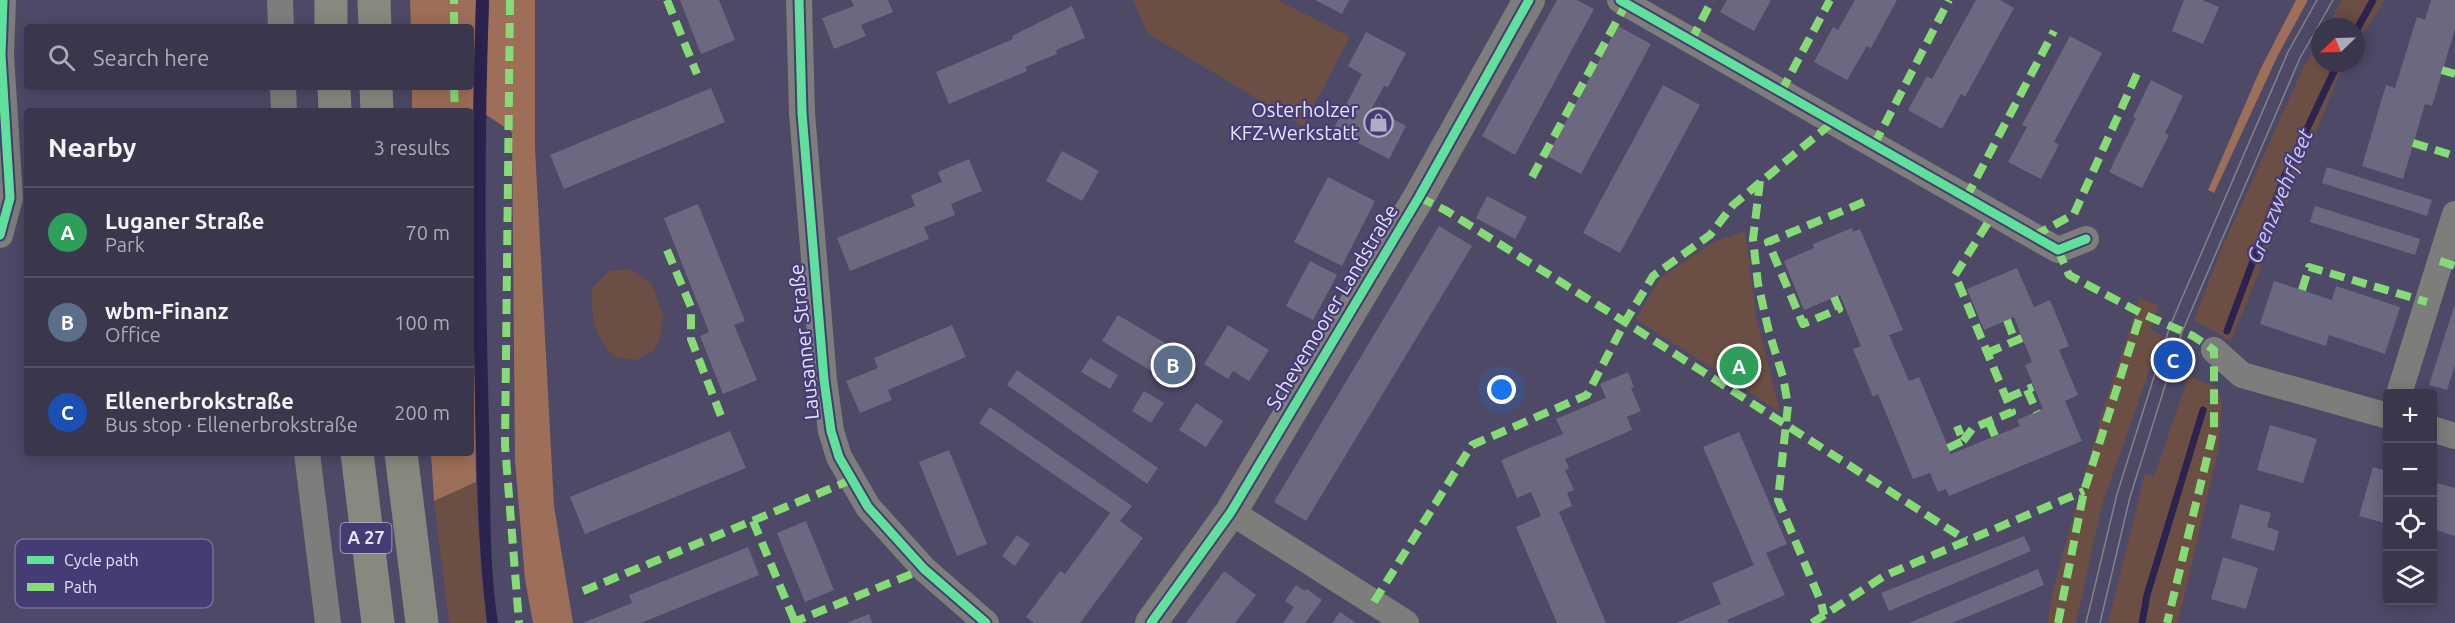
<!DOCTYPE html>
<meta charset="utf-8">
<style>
:root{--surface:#3a374d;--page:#454257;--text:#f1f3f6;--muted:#abacb6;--line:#545165;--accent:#b0acc8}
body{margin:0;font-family:Ubuntu,sans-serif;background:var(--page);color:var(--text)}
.controls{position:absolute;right:18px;bottom:18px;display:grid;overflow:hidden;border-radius:6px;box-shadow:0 3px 15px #0003}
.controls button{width:54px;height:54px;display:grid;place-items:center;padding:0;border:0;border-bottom:2px solid var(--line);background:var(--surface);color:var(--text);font:30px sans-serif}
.compass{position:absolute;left:2311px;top:18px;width:54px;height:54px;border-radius:50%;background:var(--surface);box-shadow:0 3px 15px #0003;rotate:247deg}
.you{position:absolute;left:1502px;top:390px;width:21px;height:21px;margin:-15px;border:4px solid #fff;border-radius:50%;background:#1a73e8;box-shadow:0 0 0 9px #1a73e833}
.badge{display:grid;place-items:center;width:39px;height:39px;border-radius:50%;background:var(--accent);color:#fff;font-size:20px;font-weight:700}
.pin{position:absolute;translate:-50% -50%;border:3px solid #fff;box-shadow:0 2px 6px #0006}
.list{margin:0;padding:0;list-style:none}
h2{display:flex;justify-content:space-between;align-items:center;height:78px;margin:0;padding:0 24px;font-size:26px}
h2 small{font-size:20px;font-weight:400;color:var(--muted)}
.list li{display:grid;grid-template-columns:39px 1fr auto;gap:18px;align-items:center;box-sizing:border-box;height:90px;padding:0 24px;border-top:2px solid var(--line)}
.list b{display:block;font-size:22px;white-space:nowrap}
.list p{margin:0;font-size:20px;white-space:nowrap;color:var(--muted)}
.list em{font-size:20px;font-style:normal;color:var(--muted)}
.icon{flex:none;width:33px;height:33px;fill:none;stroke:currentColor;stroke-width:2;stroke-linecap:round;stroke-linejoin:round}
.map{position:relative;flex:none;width:2455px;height:623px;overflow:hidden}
.search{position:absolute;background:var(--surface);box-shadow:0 3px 15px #0003;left:24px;top:24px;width:450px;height:66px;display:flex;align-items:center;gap:15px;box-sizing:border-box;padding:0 21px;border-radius:6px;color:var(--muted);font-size:22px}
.panel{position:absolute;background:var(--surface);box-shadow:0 3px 15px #0003;left:24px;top:108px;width:450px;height:348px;border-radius:6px}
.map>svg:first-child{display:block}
.green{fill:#6b4f44}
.forest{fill:#9d6e58}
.water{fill:#2c244f}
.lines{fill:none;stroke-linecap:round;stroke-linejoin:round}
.stream{stroke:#2c244f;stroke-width:7}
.building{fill:#6c6880}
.minor{stroke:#7d7d7b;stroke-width:26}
.tertiary{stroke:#7d7d7b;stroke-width:32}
.motorway{stroke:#88887f;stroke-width:33}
.tram{stroke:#848386;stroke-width:1.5}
.quiet{stroke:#86db77;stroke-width:8;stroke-dasharray:15 8;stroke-linecap:butt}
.cycleway-casing{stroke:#463c74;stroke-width:13}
.cycleway{stroke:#60e19b;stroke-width:9}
.labels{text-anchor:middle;stroke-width:4.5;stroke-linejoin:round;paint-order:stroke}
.shield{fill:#463c74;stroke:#b5b0d4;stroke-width:1.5}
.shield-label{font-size:18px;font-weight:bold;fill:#e4e2fd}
.poi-label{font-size:20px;fill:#e4e2fd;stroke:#463c74;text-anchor:end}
.street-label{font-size:20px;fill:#e4e2fd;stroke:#463c74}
.water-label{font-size:21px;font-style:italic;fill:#cdc8f8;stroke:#463c74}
.key{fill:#463c74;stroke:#756e9d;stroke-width:1.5}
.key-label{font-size:16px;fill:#e4e2fd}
</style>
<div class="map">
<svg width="2455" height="623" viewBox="0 0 2455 623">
<rect width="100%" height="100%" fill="#4e4967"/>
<!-- green -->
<g class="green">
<path d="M 1133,0 L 1278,0 L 1350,37 L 1303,126 L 1147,33 Z"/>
<path d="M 2342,0 L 2385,0 L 2356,45 L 2356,27 L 2326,27 Z"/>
<path d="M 2320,38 L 2320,63 L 2344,63 L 2231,341 L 2194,320 L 2222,248 L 2304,66 Z"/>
<path d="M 1745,231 L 1757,320 L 1780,412 L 1636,319 L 1660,278 L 1715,241 Z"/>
<path d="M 631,269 L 652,284 L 663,316 L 660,339 L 653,351 L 636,360 L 614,357 C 592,333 592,320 592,288 L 609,271 Z"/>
<path d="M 2140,298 L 2159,306 L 2150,329 L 2162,335 L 2102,505 L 2076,623 L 2047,623 L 2052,593 L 2102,413 Z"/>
<path d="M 2189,376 L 2216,387 L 2222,401 L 2218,451 L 2178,623 L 2108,623 L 2145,473 L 2154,476 Z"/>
<path d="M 476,482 L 481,571 L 487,623 L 449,623 L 434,501 Z"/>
</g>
<!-- forest -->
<g class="forest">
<path d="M 410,0 L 476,0 L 472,143 L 476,482 L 434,501 L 431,453 L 471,453 L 471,111 L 412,111 L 412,87 L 471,87 L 471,27 L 411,27 Z"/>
<path d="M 489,0 L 535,0 L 535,148 L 554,506 L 573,623 L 533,623 L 525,579 L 515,461 L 512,132 L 485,114 Z"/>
<path d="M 2296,0 L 2308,0 L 2278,55 L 2214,193 L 2208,190 L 2260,70 Z"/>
</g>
<!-- water -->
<path class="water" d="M 476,0 L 489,0 C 484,141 485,282 489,423 C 491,490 488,557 498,623 L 487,623 C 476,531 476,439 474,346 C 473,230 472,115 476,0 Z"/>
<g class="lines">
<!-- stream -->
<g class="stream">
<path d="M 2356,31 L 2373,0"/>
<path d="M 2227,331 L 2285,175 L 2338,63"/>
<path d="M 2142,623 L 2147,595 L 2203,410"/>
</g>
</g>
<!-- building -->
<g class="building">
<path d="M 680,0 L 719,0 L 735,40 L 701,54 Z"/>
<path d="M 851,0 L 888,0 L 893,12 L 861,25 L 866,36 L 834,49 L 822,18 L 854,6 Z"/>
<path d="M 1315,0 L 1349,0 L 1342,14 Z"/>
<path d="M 1557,0 L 1577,0 L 1594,9 L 1515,155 L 1482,136 Z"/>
<path d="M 1727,0 L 1771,0 L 1754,31 L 1720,12 Z"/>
<path d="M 1855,0 L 1897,0 L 1871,48 L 1867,46 L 1847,80 L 1814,62 L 1833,27 L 1838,30 Z"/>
<path d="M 1976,0 L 2000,0 L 2014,8 L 1965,97 L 1961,94 L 1942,129 L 1908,110 L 1927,76 L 1932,79 Z"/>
<path d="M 2184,0 L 2202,0 L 2219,7 L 2203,44 L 2172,31 Z"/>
<path d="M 2431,0 L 2455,0 L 2455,29 L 2432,106 L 2425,104 L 2403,179 L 2362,166 L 2386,85 L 2395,88 L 2417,17 L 2425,20 Z"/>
<path d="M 1072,6 L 1085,38 L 1056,50 L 1057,54 L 1025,67 L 1027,71 L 949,104 L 936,72 L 1013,39 L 1012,36 Z"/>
<path d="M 1618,26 L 1651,44 L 1581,174 L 1547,156 Z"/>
<path d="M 1366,32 L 1406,53 L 1388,87 L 1384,86 L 1372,108 L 1406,126 L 1389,159 L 1333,130 L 1362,74 L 1348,66 Z"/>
<path d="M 2070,36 L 2102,53 L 2054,142 L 2059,145 L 2041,179 L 2008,162 L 2027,127 L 2022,125 Z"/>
<path d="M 2151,80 L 2183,96 L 2165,133 L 2169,135 L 2142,188 L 2109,172 L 2136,118 L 2133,117 Z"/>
<path d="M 1663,85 L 1700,105 L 1620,253 L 1583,233 Z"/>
<path d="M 711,88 L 725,122 L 564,189 L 550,155 Z"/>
<path d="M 1062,151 L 1099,171 L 1082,201 L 1046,181 Z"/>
<path d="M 969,159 L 982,191 L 951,204 L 955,215 L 924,227 L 929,239 L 850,271 L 837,238 L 915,206 L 911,195 L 942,182 L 938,172 Z"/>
<path d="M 2327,167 L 2432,200 L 2427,216 L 2322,183 Z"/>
<path d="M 1328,177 L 1375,201 L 1342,266 L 1294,242 Z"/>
<path d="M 1487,196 L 1527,217 L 1515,239 L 1476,218 Z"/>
<path d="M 698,204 L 745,321 L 734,325 L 757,380 L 723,394 L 700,336 L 709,332 L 664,218 Z"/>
<path d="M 2315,206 L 2420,239 L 2415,255 L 2310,222 Z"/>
<path d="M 1439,226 L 1472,246 L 1306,521 L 1274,502 Z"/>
<path d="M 1852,228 L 1853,232 L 1860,229 L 1903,330 L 1889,335 L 1909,381 L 1919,377 L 1951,454 L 2020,426 L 2017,420 L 2043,409 L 2025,365 L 2032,362 L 2014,317 L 1984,330 L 1967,289 L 2017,268 L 2034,307 L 2050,300 L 2069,346 L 2059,350 L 2078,395 L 2065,401 L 2082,441 L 1949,496 L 1946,489 L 1938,492 L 1930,473 L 1913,479 L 1878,394 L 1873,397 L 1853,349 L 1861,346 L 1840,295 L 1804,310 L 1784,261 L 1814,248 L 1813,244 Z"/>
<path d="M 1310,261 L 1337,275 L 1313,320 L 1286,306 Z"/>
<path d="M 2274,281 L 2332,300 L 2336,286 L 2400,307 L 2385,354 L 2329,335 L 2326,346 L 2260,324 Z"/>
<path d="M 2455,304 L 2455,366 L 2447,390 L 2429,385 Z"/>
<path d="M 1118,315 L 1190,358 L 1174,385 L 1102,341 Z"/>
<path d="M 952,325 L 966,357 L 888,390 L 892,400 L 860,413 L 846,381 L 878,368 L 874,358 Z"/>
<path d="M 1228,325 L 1269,350 L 1249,381 L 1233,371 L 1228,379 L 1204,364 Z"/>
<path d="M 1090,358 L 1118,375 L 1110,389 L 1081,372 Z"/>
<path d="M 1017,370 L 1158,468 L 1147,484 L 1007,385 Z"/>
<path d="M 1628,372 L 1634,387 L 1631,388 L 1641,411 L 1627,417 L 1632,430 L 1565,459 L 1569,468 L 1565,470 L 1574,490 L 1567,493 L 1572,506 L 1559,512 L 1606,623 L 1557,623 L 1516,527 L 1541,516 L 1531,492 L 1517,498 L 1501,460 L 1563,434 L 1556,419 L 1606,398 L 1600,384 Z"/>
<path d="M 1144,391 L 1164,403 L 1151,423 L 1132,411 Z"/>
<path d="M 1196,403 L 1223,421 L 1206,447 L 1179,430 Z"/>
<path d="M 990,407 L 1132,506 L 1120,521 L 1143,538 L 1080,623 L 1034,623 L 1026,617 L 1060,571 L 1065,574 L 1110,513 L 979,423 Z"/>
<path d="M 2270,425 L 2317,439 L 2303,483 L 2257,470 Z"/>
<path d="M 730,431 L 746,468 L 585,534 L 570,497 Z"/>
<path d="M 1739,432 L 1787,544 L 1766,553 L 1785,595 L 1727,620 L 1729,623 L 1676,623 L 1721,604 L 1712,583 L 1754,565 L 1703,447 Z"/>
<path d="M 949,450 L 987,544 L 957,556 L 919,462 Z"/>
<path d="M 2373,467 L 2388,471 L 2388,524 L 2359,516 Z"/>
<path d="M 2433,482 L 2455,488 L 2455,536 L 2433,529 Z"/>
<path d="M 2240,504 L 2271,513 L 2267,527 L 2279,531 L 2274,551 L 2231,538 Z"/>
<path d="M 806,521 L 834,590 L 805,602 L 777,533 Z"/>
<path d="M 1017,535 L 1030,544 L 1015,566 L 1002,556 Z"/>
<path d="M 2024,536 L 2031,551 L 1889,611 L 1881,593 Z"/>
<path d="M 748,547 L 759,575 L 641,623 L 583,623 L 632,603 L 629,595 Z"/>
<path d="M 2223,557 L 2258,568 L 2246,609 L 2211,599 Z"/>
<path d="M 2038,569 L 2044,585 L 1952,623 L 1909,623 Z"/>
<path d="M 1224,571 L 1256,595 L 1235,623 L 1186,623 Z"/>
<path d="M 1296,585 L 1305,591 L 1307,589 L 1322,600 L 1305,623 L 1283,623 L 1294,607 L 1285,601 Z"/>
<path d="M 1340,612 L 1356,623 L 1332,623 Z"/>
<path d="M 869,614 L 872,623 L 847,623 Z"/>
</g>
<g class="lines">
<!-- minor -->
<g class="minor">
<path d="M 280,0 L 281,27"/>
<path d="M 799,0 L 802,113 L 824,380 L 831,431 L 839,457 L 868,507 L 924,569 L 986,623"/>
<path d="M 1620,0 L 2058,250 L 2086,239"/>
<path d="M 283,87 L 284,111"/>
<path d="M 0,235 L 10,198 L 1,55 L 3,0"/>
<path d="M 2214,350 L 2242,375 L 2388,416"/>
<path d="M 2399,394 L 2455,214"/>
<path d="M 2432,429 L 2455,436"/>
<path d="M 307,453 L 328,623"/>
<path d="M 1231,512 L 1406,623"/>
</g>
<!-- tertiary -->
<path class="tertiary" d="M 1151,623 L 1231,512 L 1419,197 L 1529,0"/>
<!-- motorway -->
<g class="motorway">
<path d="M 331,0 L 331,27"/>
<path d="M 374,0 L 375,27"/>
<path d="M 334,87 L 335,111"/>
<path d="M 376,87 L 377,111"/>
<path d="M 357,453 L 378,623"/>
<path d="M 401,453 L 422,623"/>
</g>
<!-- tram -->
<g class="tram">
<path d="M 2086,623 L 2117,494 L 2170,326 L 2288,52 L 2317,0"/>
<path d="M 2100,623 L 2130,497 L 2182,332 L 2300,58 L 2333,0"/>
</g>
<!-- quiet -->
<g class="quiet">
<path d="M 510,0 L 505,445 L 519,623"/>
<path d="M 667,0 L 697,74"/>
<path d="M 454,27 L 454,0"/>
<path d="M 1691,41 L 1712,0"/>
<path d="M 2442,70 L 2455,74"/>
<path d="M 454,87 L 455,111"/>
<path d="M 1781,92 L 1830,0"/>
<path d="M 2413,143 L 2455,156"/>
<path d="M 1874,145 L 1949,0"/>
<path d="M 1532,177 L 1626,4"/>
<path d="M 1760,181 L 1753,239 L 1758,284 L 1769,332 L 1783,377 L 1788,405 L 1778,500 L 1821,602 L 1824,615"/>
<path d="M 1419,197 L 1445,210 L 1625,322 L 1966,540"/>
<path d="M 1966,198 L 2054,31"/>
<path d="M 2034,236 L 2074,214 L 2140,67"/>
<path d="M 667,250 L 691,307 L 691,339 L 721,416"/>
<path d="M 2058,250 L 2069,275 L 2141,313 L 2193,336 L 2214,350 L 2214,429 L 2167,623"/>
<path d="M 2440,261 L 2455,266"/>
<path d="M 2302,290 L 2309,267 L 2427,302"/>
<path d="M 1834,297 L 1839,309 L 1803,324 L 1768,242 L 1864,202"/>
<path d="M 2007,320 L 2015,341"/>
<path d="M 1987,353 L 2022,338"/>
<path d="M 2027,390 L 2037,412"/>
<path d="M 2007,398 L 2033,387"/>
<path d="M 1989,422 L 1995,436"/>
<path d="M 1963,441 L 1973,428 L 2012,412 L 1955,275 L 1994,213"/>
<path d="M 1948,448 L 1963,441 L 1957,426"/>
<path d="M 753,521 L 795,622"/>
<path d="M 583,591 L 851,480"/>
<path d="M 1374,602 L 1472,445 L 1587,395 L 1625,322 L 1653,276 L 1710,235 L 1733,205 L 1833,122"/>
<path d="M 791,623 L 924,569"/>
<path d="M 1812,623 L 1884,576 L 2084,491"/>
<path d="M 2058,623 L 2084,491 L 2141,313"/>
</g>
<defs>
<g id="cycleway">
<path d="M 799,0 L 802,113 L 824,380 L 831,431 L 839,457 L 868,507 L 924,569 L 986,623"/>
<path d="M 1620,0 L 2058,250 L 2086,239"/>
<path d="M 0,235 L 10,198 L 1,55 L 3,0"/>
<path d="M 1151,623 L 1231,512 L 1419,197 L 1529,0"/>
</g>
</defs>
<!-- cycleway casing -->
<use href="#cycleway" class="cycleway-casing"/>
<!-- cycleway -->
<use href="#cycleway" class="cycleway"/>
</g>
<!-- icons -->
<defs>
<symbol id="shop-ring" viewBox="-11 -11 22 22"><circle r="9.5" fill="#463c74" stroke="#b0acc8" stroke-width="1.5"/><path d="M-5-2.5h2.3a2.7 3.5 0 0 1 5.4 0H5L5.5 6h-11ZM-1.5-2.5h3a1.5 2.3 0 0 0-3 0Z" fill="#b0acc8"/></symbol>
</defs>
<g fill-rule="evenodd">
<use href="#shop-ring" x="1362" y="106" width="33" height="33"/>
</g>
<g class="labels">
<!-- shield labels -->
<rect class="shield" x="340.5" y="523" width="51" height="30" rx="4.5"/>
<g class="shield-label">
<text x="366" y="544">A 27</text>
</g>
<!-- poi labels -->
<g class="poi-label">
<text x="1358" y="117">Osterholzer<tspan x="1358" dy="23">KFZ-Werkstatt</tspan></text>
</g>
<!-- street labels -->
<g class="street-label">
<text transform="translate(1332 307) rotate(-59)" y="7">Schevemoorer Landstraße</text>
<text transform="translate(804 342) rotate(-96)" y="7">Lausanner Straße</text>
</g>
<!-- water labels -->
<g class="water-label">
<text transform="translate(2280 196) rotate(-68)" y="7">Grenzwehrfleet</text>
</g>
</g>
<!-- legend -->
<rect x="15" y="539" width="198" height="69" rx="9" class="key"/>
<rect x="27" y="556" width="27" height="8" fill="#60e19b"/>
<rect x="27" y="583" width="27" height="8" fill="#86db77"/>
<g class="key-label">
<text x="64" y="566">Cycle path</text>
<text x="64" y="593">Path</text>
</g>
</svg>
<div class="controls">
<button>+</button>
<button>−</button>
<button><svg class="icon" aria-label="locate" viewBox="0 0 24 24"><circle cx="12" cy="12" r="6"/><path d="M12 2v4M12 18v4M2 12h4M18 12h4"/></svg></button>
<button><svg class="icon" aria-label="layers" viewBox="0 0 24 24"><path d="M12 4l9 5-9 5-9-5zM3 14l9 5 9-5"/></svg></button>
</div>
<svg class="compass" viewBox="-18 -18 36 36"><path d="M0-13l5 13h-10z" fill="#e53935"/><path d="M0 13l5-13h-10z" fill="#abacb6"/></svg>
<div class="you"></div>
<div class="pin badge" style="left:1739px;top:366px;background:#2e9e5b">A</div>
<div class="pin badge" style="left:1173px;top:365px;background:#5c6f8a">B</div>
<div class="pin badge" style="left:2173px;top:360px;background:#1a4fb4">C</div>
<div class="search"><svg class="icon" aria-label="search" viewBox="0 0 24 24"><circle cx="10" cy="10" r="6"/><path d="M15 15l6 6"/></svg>Search here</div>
<section class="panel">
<h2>Nearby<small>3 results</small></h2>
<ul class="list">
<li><span class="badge" style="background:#2e9e5b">A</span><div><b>Luganer Straße</b><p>Park</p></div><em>70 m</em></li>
<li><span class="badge" style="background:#5c6f8a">B</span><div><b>wbm-Finanz</b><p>Office</p></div><em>100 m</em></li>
<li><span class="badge" style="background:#1a4fb4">C</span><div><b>Ellenerbrokstraße</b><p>Bus stop · Ellenerbrokstraße</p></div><em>200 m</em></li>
</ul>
</section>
</div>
